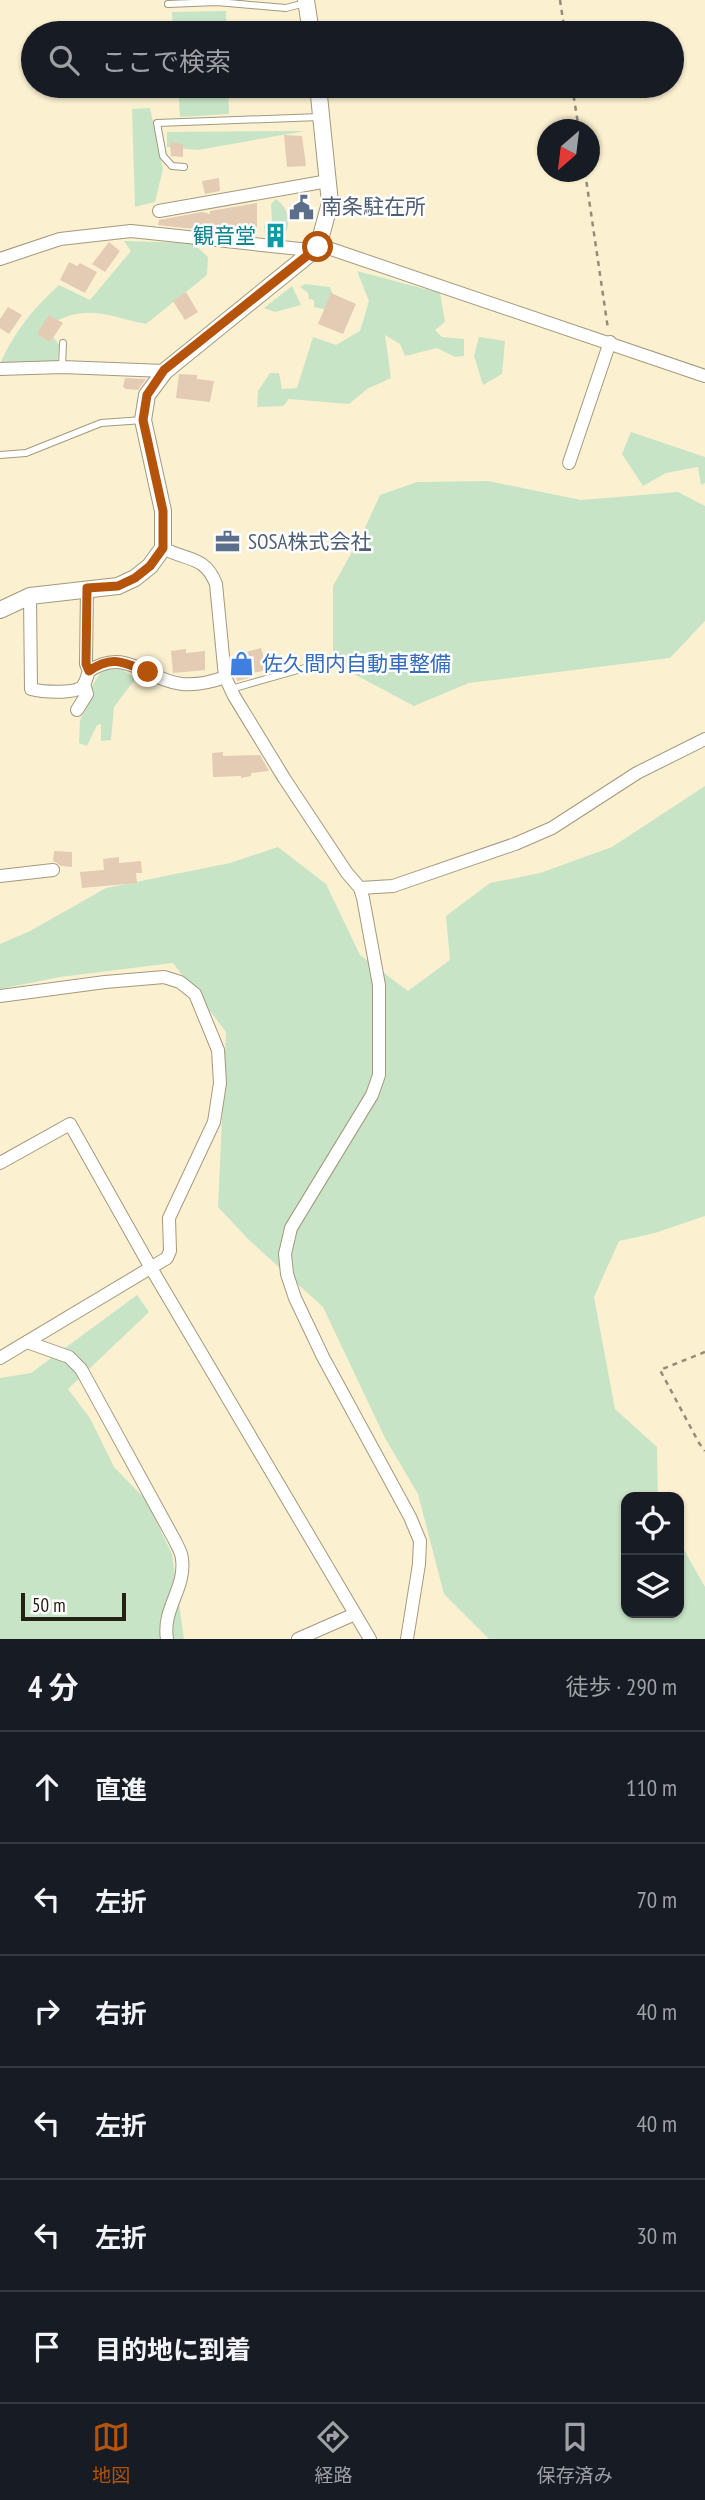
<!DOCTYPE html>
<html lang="ja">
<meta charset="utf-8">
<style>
:root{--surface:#171b24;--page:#20242c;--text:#f1f3f6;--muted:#9ea1a6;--line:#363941;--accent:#b45309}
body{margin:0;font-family:"PT Sans Narrow","Noto Sans JP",sans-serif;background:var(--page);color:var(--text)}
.controls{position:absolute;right:21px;bottom:21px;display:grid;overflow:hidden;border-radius:14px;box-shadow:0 2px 5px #0004}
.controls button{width:63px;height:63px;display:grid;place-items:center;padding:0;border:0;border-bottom:2px solid var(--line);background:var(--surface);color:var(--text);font:35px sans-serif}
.compass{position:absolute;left:537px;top:119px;width:63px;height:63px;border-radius:50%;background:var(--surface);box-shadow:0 2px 5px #0004;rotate:208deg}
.scale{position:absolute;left:21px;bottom:18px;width:105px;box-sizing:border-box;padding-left:7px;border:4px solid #242014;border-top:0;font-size:19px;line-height:24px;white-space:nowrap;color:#242014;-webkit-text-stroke:5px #fefefe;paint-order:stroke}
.stop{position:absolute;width:21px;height:21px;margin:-16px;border:5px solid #b45309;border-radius:50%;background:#fff}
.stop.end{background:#b45309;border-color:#fff;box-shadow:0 2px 7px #0008}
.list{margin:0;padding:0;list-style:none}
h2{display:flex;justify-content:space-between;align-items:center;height:91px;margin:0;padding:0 28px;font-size:30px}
h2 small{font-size:23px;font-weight:400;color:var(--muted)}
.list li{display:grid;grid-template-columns:46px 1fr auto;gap:21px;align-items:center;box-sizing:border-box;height:112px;padding:0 28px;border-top:2px solid var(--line)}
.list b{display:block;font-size:26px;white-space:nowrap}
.list em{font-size:23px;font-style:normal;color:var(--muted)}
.icon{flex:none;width:38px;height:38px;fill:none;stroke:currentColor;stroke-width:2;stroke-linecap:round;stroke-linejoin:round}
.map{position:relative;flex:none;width:705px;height:1639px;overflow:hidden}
.search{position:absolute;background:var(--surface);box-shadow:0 2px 5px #0004;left:21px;right:21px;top:21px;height:77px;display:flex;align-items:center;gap:18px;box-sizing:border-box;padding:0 24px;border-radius:38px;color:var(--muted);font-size:26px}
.sheet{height:763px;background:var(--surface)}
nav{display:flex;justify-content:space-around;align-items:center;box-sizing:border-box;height:98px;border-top:2px solid var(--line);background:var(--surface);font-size:19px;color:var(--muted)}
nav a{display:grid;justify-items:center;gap:4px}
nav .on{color:var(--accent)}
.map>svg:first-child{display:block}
.green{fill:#c8e4c6}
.building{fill:#e4cbb3}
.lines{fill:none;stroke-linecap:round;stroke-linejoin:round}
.service-casing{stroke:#a3997c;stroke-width:8}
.minor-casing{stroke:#a3997c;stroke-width:14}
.tertiary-casing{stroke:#a3997c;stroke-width:18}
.path{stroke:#948c76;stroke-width:2.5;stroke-dasharray:5 5;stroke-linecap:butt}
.service{stroke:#fff;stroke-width:6}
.minor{stroke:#fff;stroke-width:12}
.tertiary{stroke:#fff;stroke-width:16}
.route{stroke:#b45309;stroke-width:9}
.labels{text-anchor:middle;stroke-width:5;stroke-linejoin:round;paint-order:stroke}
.service-label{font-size:21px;fill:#4e5e75;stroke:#fefefe;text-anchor:start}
.culture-label{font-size:21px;fill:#0d838f;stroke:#fefefe;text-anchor:end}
.shop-label{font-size:21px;fill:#366cbe;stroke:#fefefe;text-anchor:start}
</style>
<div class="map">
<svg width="705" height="1639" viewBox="0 0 705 1639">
<rect width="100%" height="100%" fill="#fbf1d1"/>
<!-- green -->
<g class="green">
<path d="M 226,11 L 227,33 L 173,33 L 172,12 Z"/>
<path d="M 178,86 L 228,86 L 229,114 L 180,117 Z"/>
<path d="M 150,108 L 163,169 L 155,202 L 135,207 L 132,109 Z"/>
<path d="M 305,131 L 198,150 L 167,147 L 167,132 Z"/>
<path d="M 276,199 C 293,212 290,227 281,245 L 266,242 L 264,226 L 272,221 L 271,204 Z"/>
<path d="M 124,241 L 193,243 L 208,257 L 207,275 L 146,324 C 105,316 86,302 46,327 L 59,345 L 57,364 L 0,364 C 15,331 32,310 59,285 L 90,300 L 131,251 Z"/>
<path d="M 357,271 L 440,293 L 445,322 L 435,330 L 442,337 L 464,339 L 464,356 L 455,357 L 437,348 L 405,356 L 400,344 L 385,335 L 391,378 L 367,389 L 349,404 L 289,399 L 283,406 L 257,407 L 258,391 L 270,373 L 279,373 L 282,389 L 297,388 L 313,337 L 336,345 L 360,331 L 369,301 Z"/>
<path d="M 305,284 L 330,287 L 335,300 L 324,309 L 314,307 L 314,300 L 309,299 L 308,293 L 300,287 Z"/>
<path d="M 292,286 L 301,305 L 275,312 L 264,308 Z"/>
<path d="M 479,337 L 505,341 L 502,374 L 483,385 L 474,356 Z"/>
<path d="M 631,432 L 705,457 L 705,483 L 701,485 L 698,467 L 666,473 L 643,486 L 622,454 Z"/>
<path d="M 488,481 L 581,500 L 678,492 L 705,506 L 705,621 L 670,658 L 469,683 L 414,706 L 354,674 L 333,657 L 333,586 L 364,530 L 380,495 L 417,482 Z"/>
<path d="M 121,669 L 136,678 L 114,707 L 111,740 L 101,741 L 101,724 L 97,725 L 87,746 L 79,743 L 80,720 L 91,699 L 89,691 L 102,670 Z"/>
<path d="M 705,786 L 705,1216 L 655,1233 L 619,1241 L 594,1297 L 615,1409 L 657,1447 L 658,1497 L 626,1497 L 626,1613 L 679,1613 L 679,1541 L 705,1587 L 705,1639 L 489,1639 L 444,1594 L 418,1494 L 385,1438 L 323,1307 L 249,1240 L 218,1207 L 226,1032 L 173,963 L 60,977 L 0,989 L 0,944 L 30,931 L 106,888 L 230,863 L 278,847 L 326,884 L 360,955 L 408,991 L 450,960 L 446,916 L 490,883 L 540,873 L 612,847 Z"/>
<path d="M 137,1295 L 149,1312 L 68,1389 L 90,1418 L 114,1467 L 146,1500 L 172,1554 L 184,1639 L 0,1639 L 0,1378 L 31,1373 Z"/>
</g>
<!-- building -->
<g class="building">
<path d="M 284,135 L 302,136 L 306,166 L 287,167 Z"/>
<path d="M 170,142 L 183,144 L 183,157 L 171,156 Z"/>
<path d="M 219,178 L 220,191 L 205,194 L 202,181 Z"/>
<path d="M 257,203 L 257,236 L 158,225 L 159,220 L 202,212 L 210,214 L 210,211 Z"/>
<path d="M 109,242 L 120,251 L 105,272 L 92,264 Z"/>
<path d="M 69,262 L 77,266 L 80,263 L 97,272 L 85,293 L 60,280 Z"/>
<path d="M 186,292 L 198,312 L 185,320 L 173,301 Z"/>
<path d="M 331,293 L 356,304 L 343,334 L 318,324 Z"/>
<path d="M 8,307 L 22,315 L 9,334 L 0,328 L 0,319 Z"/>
<path d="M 49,315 L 63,323 L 50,342 L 37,334 Z"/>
<path d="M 179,374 L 197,375 L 197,379 L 214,381 L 210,402 L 176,398 Z"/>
<path d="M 125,378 L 146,379 L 138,390 L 126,389 L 123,387 Z"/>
<path d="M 261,648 L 267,670 L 248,674 L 249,678 L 237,681 L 232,658 L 236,657 L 235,655 Z"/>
<path d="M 186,649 L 186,653 L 205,651 L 205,670 L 173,673 L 171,651 Z"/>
<path d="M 223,752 L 223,756 L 260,755 L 269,771 L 251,773 L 251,776 L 241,778 L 241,776 L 213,777 L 212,753 Z"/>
<path d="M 54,851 L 72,852 L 72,867 L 61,866 L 53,861 Z"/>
<path d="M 119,857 L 119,863 L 141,861 L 142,873 L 136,873 L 137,883 L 82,888 L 80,872 L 104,870 L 103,859 Z"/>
</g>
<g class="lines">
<defs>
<g id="service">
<path d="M 168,4 L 217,2 L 286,8 L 305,3"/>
<path d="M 184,167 L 172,166 L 163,156 L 157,123 L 320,117"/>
<path d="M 62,367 L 63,343"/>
<path d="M 0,455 L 26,453 L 101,423 L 143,420"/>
<path d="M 231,689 L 340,658"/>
</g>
<g id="minor">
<path d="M 159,211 L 328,181"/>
<path d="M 0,259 L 60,239 L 131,231 L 300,249 L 325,247 L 705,376"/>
<path d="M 0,369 L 62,367 L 165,371"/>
<path d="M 569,463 L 610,342"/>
<path d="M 163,548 C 186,561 205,555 216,584 L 225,677 L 234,696 L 284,778 L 347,873 L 360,888 L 363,898 L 379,985 L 379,1075 L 372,1095 L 291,1228 L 285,1254 L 287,1274 L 295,1298 L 323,1357 L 410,1517 L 420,1541 L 419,1564 L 407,1639"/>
<path d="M 30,596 L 31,689 C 42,692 74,694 82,687 C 86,683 87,676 89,671 L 86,664 L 87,588"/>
<path d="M 89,671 C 126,646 146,680 182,684 C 196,685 212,682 225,677"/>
<path d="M 77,710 L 87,694 L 84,684"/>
<path d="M 0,876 L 53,870"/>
<path d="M 360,888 L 393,886 L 515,844 L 552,828 L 637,773 L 705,739"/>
<path d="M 0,996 L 105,982 L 164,977 L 180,982 L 195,994 L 218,1050 L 220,1083 L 214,1122 L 169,1218 L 170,1251 L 167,1258 L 0,1358"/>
<path d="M 0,1163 L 70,1124 L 151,1268 L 370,1639"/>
<path d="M 27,1342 L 69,1357 L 81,1369 L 174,1539 C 177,1545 182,1553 182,1559 C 186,1589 162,1608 167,1639"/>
<path d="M 298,1639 L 355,1614"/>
</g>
<g id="tertiary">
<path d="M 306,0 L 311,33"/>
<path d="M 0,610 L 30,596 L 118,586 L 135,578 L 150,566 L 163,548 L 163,511 L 143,420 L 147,395 L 165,371 L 318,247 L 330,203 L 318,86"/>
</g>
</defs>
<!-- service casing -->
<use href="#service" class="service-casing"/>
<!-- minor casing -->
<use href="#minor" class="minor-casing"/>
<!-- tertiary casing -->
<use href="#tertiary" class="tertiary-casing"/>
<!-- path -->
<g class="path">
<path d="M 560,0 L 565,33"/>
<path d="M 572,86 L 579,130"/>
<path d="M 585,172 L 608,329"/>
<path d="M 705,1352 L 660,1370 L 699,1443 L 705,1451"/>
</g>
<!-- service -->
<use href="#service" class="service"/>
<!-- minor -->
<use href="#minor" class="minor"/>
<!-- tertiary -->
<use href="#tertiary" class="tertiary"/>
</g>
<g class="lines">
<!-- route -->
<path class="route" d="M 148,672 C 123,662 112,655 89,671 L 86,664 L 87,588 L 118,586 L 135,578 L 150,566 L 163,548 L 163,511 L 143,420 L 147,395 L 164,370 L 318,247"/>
</g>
<!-- icons -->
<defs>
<symbol id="civic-bare" viewBox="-9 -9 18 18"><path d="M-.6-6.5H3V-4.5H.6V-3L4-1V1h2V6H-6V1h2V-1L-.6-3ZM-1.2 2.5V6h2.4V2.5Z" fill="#5c6f8a" stroke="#fefefe" stroke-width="2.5" paint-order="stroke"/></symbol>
<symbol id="building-bare" viewBox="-9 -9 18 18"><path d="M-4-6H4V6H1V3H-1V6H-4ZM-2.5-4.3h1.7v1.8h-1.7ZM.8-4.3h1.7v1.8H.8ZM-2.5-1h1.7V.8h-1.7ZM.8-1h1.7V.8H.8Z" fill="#0f9aa8" stroke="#fefefe" stroke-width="2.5" paint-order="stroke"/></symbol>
<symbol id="office-bare" viewBox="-9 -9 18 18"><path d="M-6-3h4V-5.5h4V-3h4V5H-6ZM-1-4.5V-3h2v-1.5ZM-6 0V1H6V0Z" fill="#5c6f8a" stroke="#fefefe" stroke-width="2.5" paint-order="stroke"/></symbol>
<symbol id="shop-bare" viewBox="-9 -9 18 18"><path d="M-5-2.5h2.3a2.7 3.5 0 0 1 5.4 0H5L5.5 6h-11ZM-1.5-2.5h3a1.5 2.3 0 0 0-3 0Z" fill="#3f7fe0" stroke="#fefefe" stroke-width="2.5" paint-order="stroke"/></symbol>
</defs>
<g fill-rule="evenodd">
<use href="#civic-bare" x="284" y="190" width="35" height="35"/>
<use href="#building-bare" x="258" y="218" width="35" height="35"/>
<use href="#office-bare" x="210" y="524" width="35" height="35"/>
<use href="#shop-bare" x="224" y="646" width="35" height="35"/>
</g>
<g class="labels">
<!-- service labels -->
<g class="service-label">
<text x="321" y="214">南条駐在所</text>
<text x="248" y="549">SOSA株式会社</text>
</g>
<!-- culture labels -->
<g class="culture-label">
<text x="256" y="243">観音堂</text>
</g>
<!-- shop labels -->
<g class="shop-label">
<text x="262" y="671">佐久間内自動車整備</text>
</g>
</g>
</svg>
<div class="controls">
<button><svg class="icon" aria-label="locate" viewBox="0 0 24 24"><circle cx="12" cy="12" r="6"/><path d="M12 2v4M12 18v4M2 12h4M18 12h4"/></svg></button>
<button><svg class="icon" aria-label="layers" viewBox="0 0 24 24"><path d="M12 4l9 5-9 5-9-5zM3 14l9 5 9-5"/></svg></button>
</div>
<svg class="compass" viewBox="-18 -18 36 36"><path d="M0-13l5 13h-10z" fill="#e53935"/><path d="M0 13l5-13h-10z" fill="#9ea1a6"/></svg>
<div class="scale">50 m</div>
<div class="stop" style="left:318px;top:247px"></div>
<div class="stop end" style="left:148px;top:672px"></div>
<div class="search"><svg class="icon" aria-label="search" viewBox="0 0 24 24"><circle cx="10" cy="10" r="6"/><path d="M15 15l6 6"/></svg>ここで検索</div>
</div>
<section class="sheet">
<h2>4 分<small>徒歩 · 290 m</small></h2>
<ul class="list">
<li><svg class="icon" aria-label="ahead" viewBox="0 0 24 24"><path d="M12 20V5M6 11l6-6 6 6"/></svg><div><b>直進</b></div><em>110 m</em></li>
<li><svg class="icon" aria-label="left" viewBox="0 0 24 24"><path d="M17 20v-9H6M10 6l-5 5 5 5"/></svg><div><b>左折</b></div><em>70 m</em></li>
<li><svg class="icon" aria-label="right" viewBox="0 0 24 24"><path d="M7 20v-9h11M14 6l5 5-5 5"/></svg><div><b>右折</b></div><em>40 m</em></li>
<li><svg class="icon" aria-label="left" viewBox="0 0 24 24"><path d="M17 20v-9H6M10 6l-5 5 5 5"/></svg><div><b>左折</b></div><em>40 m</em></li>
<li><svg class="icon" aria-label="left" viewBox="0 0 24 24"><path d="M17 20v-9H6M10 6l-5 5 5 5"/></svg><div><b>左折</b></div><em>30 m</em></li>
<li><svg class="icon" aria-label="arrive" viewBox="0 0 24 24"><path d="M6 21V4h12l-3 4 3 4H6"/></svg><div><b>目的地に到着</b></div></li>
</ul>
</section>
<nav>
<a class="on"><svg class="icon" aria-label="map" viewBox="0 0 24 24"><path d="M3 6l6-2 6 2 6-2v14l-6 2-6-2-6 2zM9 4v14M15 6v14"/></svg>地図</a>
<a><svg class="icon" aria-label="directions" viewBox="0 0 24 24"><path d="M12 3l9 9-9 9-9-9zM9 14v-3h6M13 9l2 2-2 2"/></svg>経路</a>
<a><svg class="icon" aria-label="saved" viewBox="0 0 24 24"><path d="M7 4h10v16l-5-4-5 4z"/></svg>保存済み</a>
</nav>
